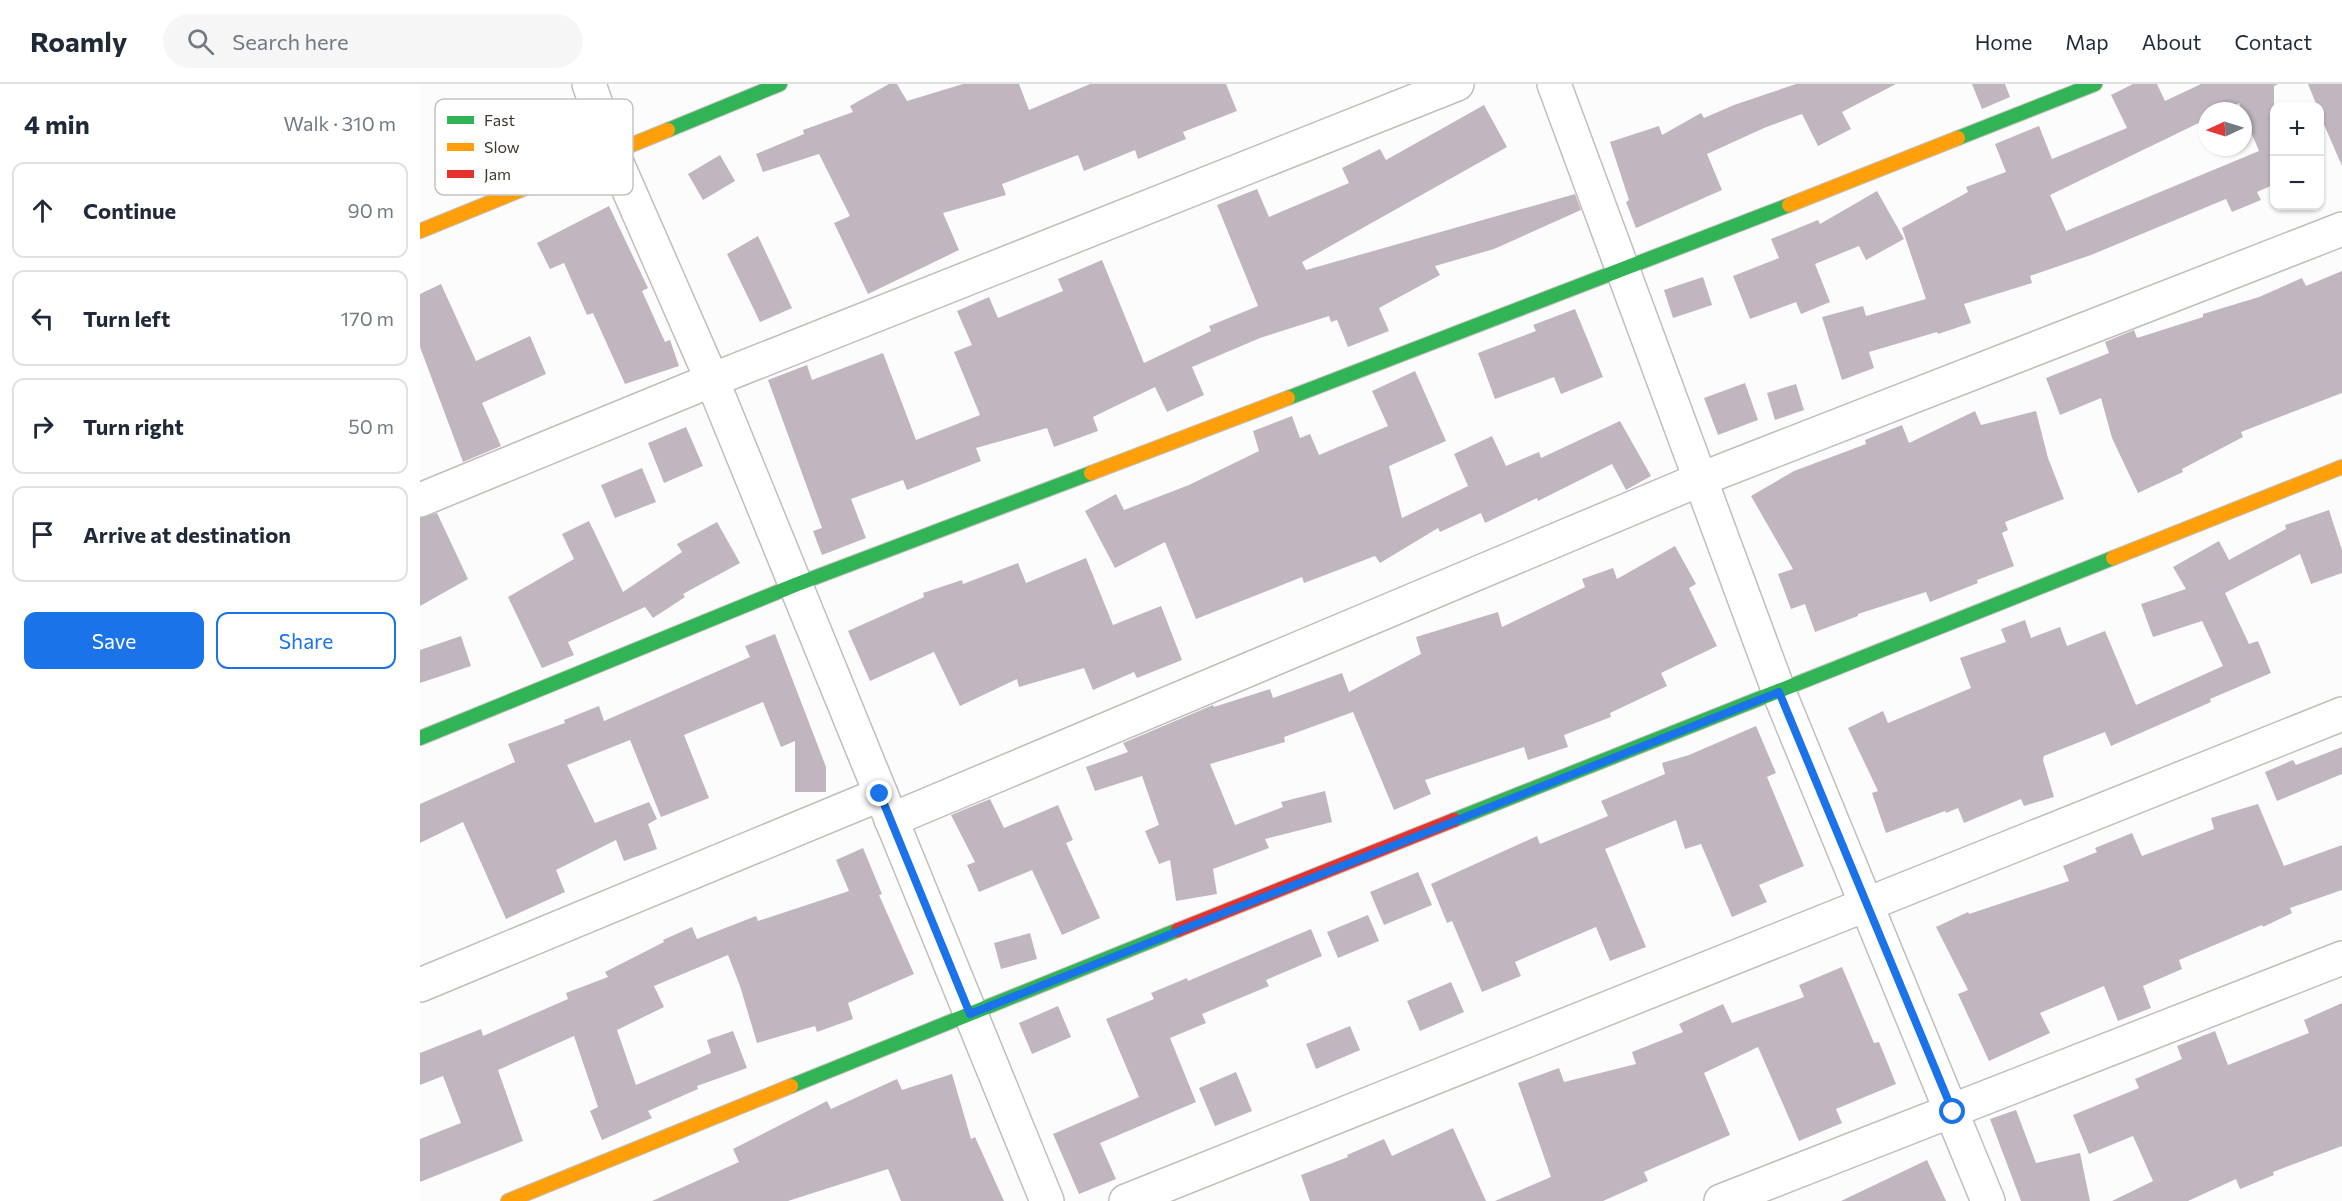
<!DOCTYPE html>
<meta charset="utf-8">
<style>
:root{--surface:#fff;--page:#f6f6f7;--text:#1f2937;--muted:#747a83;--line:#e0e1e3;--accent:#1a73e8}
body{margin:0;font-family:Commissioner,sans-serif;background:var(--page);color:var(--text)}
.controls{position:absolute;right:18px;top:18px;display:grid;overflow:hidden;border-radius:12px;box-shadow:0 2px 4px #0004}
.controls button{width:54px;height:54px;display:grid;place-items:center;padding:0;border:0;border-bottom:2px solid var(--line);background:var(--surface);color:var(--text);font:30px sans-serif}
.compass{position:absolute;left:1778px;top:18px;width:54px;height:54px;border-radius:50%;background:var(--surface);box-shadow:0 2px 4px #0004;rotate:266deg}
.stop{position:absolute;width:18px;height:18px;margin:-14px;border:4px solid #1a73e8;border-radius:50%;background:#fff}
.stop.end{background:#1a73e8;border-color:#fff;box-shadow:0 2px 6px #0008}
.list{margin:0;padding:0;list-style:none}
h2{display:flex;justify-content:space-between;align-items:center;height:78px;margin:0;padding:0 24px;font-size:26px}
h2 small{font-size:20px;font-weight:400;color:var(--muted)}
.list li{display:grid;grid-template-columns:39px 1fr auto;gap:18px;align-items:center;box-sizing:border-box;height:96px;margin:0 12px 12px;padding:0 12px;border:2px solid var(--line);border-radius:12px}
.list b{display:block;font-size:22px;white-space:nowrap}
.list em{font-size:20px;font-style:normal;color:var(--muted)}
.actions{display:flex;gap:12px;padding:18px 24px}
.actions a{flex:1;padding:14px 0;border:2px solid var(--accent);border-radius:12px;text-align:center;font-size:21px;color:var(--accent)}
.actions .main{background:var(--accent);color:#fff}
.icon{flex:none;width:33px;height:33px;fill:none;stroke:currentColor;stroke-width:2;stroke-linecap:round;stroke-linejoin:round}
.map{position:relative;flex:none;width:1922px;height:1117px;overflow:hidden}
header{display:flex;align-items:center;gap:36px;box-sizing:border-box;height:84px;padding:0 30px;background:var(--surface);border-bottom:2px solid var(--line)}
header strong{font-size:28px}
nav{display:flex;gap:33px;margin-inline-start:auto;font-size:21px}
.search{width:420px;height:54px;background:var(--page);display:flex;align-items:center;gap:15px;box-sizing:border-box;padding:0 21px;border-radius:33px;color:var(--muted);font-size:22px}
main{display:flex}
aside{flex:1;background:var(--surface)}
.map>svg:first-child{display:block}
.building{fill:#c1b6bf;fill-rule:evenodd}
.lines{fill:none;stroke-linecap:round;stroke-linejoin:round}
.street-casing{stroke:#c2beb9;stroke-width:36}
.fast-casing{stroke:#c2beb9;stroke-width:16}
.slow-casing{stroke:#c2beb9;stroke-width:16}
.jam-casing{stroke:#c2beb9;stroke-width:16}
.street{stroke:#fff;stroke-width:33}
.fast{stroke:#30b455;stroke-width:14}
.slow{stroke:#ff9f0a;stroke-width:14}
.jam{stroke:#e5322d;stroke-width:14}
.route{stroke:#1a73e8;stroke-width:8}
.key{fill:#fff;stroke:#c5c3bf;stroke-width:1.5}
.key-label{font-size:16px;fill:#3f362b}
</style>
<header>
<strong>Roamly</strong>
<div class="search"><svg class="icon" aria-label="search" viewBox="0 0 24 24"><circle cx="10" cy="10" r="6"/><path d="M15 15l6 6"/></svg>Search here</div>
<nav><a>Home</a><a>Map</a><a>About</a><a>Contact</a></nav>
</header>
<main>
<aside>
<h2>4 min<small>Walk · 310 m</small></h2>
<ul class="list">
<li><svg class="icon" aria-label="ahead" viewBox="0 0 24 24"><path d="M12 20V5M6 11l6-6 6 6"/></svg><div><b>Continue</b></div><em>90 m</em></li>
<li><svg class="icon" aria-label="left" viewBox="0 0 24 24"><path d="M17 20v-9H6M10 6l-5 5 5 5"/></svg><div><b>Turn left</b></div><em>170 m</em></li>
<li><svg class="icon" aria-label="right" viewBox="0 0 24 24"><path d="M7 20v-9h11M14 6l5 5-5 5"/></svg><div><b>Turn right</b></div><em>50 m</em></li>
<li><svg class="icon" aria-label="arrive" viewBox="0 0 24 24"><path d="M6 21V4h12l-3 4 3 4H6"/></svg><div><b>Arrive at destination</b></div></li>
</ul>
<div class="actions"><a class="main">Save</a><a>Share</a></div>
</aside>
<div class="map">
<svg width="1922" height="1117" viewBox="0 0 1922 1117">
<rect width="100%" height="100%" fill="#fcfcfc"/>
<!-- building -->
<g class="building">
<path d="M 469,0 L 477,0 L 487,17 L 543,0 L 599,0 L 609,26 L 670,0 L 806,0 L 817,27 L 763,48 L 766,55 L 718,75 L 715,66 L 664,87 L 658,71 L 582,100 L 586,111 L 523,129 L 539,166 L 448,210 L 414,139 L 430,132 L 399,70 L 343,88 L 336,70 L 384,50 L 383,46 L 433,28 L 430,22 Z"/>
<path d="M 1376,0 L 1476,0 L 1422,28 L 1431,45 L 1398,62 L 1382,30 L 1344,44 L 1287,70 L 1302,106 L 1216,144 L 1206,118 L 1209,116 L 1190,58 L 1239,42 L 1242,51 L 1281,29 L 1284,34 L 1314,21 Z"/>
<path d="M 1552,0 L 1585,0 L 1590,13 L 1562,25 Z"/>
<path d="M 1713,0 L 1737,0 L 1745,17 L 1781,0 L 1858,0 L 1854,2 L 1854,104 L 1853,101 L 1837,108 L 1841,116 L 1812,128 L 1806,115 L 1671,171 L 1610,192 L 1612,199 L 1544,220 L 1551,239 L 1518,250 L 1517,248 L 1449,268 L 1454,284 L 1422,296 L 1402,233 L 1443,222 L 1446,232 L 1506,215 L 1482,144 L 1548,108 L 1546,103 L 1586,88 L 1575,60 L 1619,42 L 1632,75 L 1707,44 L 1691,11 ZM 1819,19 L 1839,67 L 1646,147 L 1630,111 L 1787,35 L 1787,27 L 1803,27 Z"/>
<path d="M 1888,0 L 1922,0 L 1922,82 L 1899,29 L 1899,22 L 1897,22 Z"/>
<path d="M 1064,21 L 1087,63 L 882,178 L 886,186 L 1155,110 L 1161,126 L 1074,165 L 1015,182 L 1020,191 L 959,224 L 969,247 L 928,263 L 917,236 L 911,238 L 909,232 L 840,254 L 772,283 L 784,311 L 747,328 L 735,303 L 673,333 L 678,347 L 634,363 L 627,344 L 556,364 L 561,377 L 487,406 L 483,396 L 431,415 L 446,454 L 402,471 L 393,447 L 402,444 L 348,296 L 387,281 L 392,296 L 463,269 L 496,356 L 560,331 L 534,268 L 552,261 L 537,227 L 569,213 L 578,234 L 643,207 L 638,195 L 682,176 L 724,279 L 791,247 L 789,242 L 838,222 L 797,121 L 837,105 L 849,133 L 929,99 L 922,84 L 960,65 L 966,76 Z"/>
<path d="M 300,71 L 315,97 L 283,116 L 268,90 Z"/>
<path d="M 1457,107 L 1484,155 L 1446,176 L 1439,162 L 1395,180 L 1410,218 L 1381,230 L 1376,218 L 1330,235 L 1313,192 L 1359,174 L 1351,155 L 1398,136 L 1400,140 Z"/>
<path d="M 189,122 L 228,204 L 222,207 L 245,258 L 250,256 L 259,282 L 205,300 L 173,229 L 167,231 L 144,179 L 130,185 L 117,159 Z"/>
<path d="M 338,152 L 372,224 L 340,238 L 307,170 Z"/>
<path d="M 1922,187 L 1922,309 L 1821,348 L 1823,353 L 1762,385 L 1763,388 L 1718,409 L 1692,354 L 1681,314 L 1640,331 L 1626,294 L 1689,269 L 1685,258 L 1714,246 L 1717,254 L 1783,233 L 1783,230 L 1839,213 L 1882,194 L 1886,202 Z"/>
<path d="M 1283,193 L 1292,221 L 1253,234 L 1244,206 Z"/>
<path d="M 21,200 L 56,277 L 110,252 L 126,290 L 62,319 L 81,362 L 43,378 L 0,263 L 0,210 Z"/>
<path d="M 1155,225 L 1183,293 L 1141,310 L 1134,293 L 1075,315 L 1058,269 L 1116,247 L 1113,241 Z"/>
<path d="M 995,287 L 1026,357 L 969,382 L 982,434 L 1048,402 L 1034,370 L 1072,352 L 1086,382 L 1119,368 L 1121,374 L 1200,337 L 1231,392 L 1206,406 L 1192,380 L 1118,417 L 1117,414 L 1065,439 L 1061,429 L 1020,448 L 1018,444 L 960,479 L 955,472 L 884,499 L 882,493 L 776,535 L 745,458 L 695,484 L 665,427 L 696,410 L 704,426 L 769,401 L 839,367 L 833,347 L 872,332 L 880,354 L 890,350 L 899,371 L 968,342 L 952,307 Z"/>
<path d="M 1325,299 L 1338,336 L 1298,351 L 1284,314 Z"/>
<path d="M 1376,300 L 1384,326 L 1355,336 L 1347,309 Z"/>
<path d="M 1555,327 L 1561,341 L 1616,327 L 1628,374 L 1644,415 L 1585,438 L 1588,446 L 1582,449 L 1594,482 L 1557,496 L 1558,499 L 1510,518 L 1506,508 L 1438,530 L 1438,532 L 1395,548 L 1385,520 L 1371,525 L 1358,490 L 1373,485 L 1331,412 L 1374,387 L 1446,360 L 1445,356 L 1482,341 L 1489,359 Z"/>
<path d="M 266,343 L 283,382 L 244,399 L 228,359 Z"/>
<path d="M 222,384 L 236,418 L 195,434 L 181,401 Z"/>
<path d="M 1909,426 L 1922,466 L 1922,489 L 1891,500 L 1880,470 L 1805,509 L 1829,560 L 1838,557 L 1851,589 L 1790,615 L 1791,618 L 1691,662 L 1685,648 L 1624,672 L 1623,676 L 1634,713 L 1604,722 L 1601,715 L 1544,739 L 1538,724 L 1526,729 L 1525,727 L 1466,749 L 1452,709 L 1458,707 L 1428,644 L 1463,627 L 1468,639 L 1551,604 L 1540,574 L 1586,558 L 1581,545 L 1605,536 L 1611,554 L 1640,543 L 1647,562 L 1685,547 L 1716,621 L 1803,582 L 1782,537 L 1733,553 L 1721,520 L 1766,505 L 1753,483 L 1799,457 L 1809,476 L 1866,445 L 1865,441 Z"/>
<path d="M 17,429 L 48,495 L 0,522 L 0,434 Z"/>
<path d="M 169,437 L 203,508 L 262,468 L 257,460 L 297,438 L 320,479 L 263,510 L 265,513 L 233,534 L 225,523 L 148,558 L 154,571 L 122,584 L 88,513 L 154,475 L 142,450 Z"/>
<path d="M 1255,462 L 1276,500 L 1269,504 L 1297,562 L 1241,589 L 1247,602 L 1190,629 L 1191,633 L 1144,651 L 1148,663 L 1108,676 L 1104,663 L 1005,696 L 1011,710 L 974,726 L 933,628 L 864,653 L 865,658 L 790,680 L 815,741 L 863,723 L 861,718 L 905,707 L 912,738 L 845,755 L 849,764 L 793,785 L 797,810 L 756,817 L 750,776 L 739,780 L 725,747 L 739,741 L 722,692 L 675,707 L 666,683 L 708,668 L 703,659 L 793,621 L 794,623 L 850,605 L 853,614 L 922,589 L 929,608 L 1001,570 L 996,553 L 1078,528 L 1082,543 L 1165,503 L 1162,495 L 1193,484 L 1197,495 Z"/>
<path d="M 666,474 L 693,541 L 741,522 L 762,576 L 717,594 L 714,588 L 673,606 L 664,584 L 599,603 L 597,595 L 540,622 L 514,568 L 450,597 L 428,547 L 504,513 L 503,509 L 542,496 L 543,500 L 598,479 L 606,499 Z"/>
<path d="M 355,550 L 406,683 L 406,708 L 375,708 L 375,657 L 361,663 L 343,618 L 264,651 L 289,714 L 241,733 L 210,656 L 147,681 L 175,739 L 229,718 L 237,735 L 228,740 L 237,765 L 204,777 L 196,756 L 136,786 L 145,808 L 86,835 L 43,738 L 0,759 L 0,720 L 95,678 L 88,660 L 145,639 L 144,636 L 179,622 L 184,637 L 330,573 L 325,562 Z"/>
<path d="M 41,552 L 51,582 L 0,599 L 0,566 Z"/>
<path d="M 1336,642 L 1356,689 L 1347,693 L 1384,782 L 1339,801 L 1347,818 L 1312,833 L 1281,760 L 1265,765 L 1256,736 L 1185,765 L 1226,863 L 1190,877 L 1176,843 L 1095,878 L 1101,892 L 1062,908 L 1032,837 L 1027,839 L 1011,800 L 1117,752 L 1120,760 L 1188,732 L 1181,717 L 1245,690 L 1242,679 L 1269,671 Z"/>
<path d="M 1922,663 L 1922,690 L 1857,717 L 1845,688 L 1873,676 L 1876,681 Z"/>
<path d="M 570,715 L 584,744 L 638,721 L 653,756 L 646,759 L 680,834 L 642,851 L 612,786 L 559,808 L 547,781 L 555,778 L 531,731 Z"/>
<path d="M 1838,720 L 1864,782 L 1922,761 L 1922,806 L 1870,824 L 1872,829 L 1843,843 L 1842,841 L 1759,876 L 1762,885 L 1723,902 L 1731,924 L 1698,937 L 1684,902 L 1620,929 L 1630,949 L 1569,977 L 1538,910 L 1548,906 L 1516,843 L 1548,828 L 1549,830 L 1649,797 L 1643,782 L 1677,768 L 1675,764 L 1712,749 L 1722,772 L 1794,745 L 1791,734 Z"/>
<path d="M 443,764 L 462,810 L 459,811 L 494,890 L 428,919 L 433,935 L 397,948 L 395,942 L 337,959 L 320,902 L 308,871 L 234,902 L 244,923 L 197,946 L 216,1001 L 291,969 L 287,956 L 313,947 L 327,984 L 277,1002 L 278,1005 L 228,1027 L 232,1034 L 182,1056 L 170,1027 L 178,1023 L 154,952 L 78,986 L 103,1057 L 0,1098 L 0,1055 L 41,1039 L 23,992 L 0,1001 L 0,969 L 61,945 L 63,952 L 148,915 L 146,909 L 188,893 L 185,888 L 244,858 L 243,856 L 272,843 L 277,855 L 336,832 L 338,837 L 429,807 L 416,776 Z"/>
<path d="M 998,788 L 1012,821 L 964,841 L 950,808 Z"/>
<path d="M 948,831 L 959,857 L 918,874 L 907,848 Z"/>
<path d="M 891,845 L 902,872 L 846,896 L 849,902 L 782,930 L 786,939 L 750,954 L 776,1018 L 680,1059 L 696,1095 L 659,1110 L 633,1050 L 719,1013 L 686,935 L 734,915 L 731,909 L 767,894 L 768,897 Z"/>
<path d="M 610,849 L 617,875 L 581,885 L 574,859 Z"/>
<path d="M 1422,883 L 1454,959 L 1459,958 L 1476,1000 L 1416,1025 L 1422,1039 L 1379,1057 L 1338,963 L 1284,989 L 1310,1051 L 1224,1088 L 1228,1097 L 1183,1117 L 1075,1117 L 1131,1093 L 1098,999 L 1139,984 L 1144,998 L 1216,980 L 1212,968 L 1263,948 L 1259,940 L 1303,920 L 1312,939 L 1384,913 L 1379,901 Z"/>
<path d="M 1031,898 L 1044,928 L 1000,947 L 987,917 Z"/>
<path d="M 1922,919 L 1922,1062 L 1853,1088 L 1854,1091 L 1820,1105 L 1816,1095 L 1768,1117 L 1692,1117 L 1733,1097 L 1713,1052 L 1669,1070 L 1653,1031 L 1719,1004 L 1715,995 L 1762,975 L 1757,962 L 1795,947 L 1808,981 L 1889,949 L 1884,936 Z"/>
<path d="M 638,922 L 651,953 L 612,970 L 599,939 Z"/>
<path d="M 930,942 L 940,966 L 896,985 L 886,960 Z"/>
<path d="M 816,988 L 832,1027 L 795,1042 L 779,1004 Z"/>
<path d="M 532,990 L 551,1055 L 555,1053 L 584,1117 L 481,1117 L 468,1085 L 368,1117 L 232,1117 L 319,1078 L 313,1065 L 407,1017 L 411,1025 L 477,995 L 482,1006 Z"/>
<path d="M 1596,1026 L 1616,1079 L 1660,1069 L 1670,1117 L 1601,1117 L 1570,1035 Z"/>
<path d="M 1033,1044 L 1066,1117 L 890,1117 L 881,1091 L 928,1073 L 927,1071 L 964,1055 L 972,1072 Z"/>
<path d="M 1507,1076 L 1526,1117 L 1421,1117 Z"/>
</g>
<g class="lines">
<defs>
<g id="street">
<path d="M 169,0 L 193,70 L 292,296 L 627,1117"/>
<path d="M 1134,0 L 1359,608 L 1568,1117"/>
<path d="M 0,416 L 292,296 L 1037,0"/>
<path d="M 471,736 L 1281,395 L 1922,145"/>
<path d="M 0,901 L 461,710"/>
<path d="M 706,1117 L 1922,630"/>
<path d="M 1301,1117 L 1922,874"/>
</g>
<g id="fast">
<path d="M 248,46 L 360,0"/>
<path d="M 1538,54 L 1675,0"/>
<path d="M 868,314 L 1369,121"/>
<path d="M 0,654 L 375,501 L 671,389"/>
<path d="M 1034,736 L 1693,474"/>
<path d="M 371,1002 L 758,846"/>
</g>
<g id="slow">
<path d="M 1369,121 L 1538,54"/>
<path d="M 0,147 L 248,46"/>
<path d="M 671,389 L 868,314"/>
<path d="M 1693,474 L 1922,383"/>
<path d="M 88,1117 L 371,1002"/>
</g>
<path id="jam" d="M 758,846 L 1034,736"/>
</defs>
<!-- street casing -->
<use href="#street" class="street-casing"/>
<!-- fast casing -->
<use href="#fast" class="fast-casing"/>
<!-- slow casing -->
<use href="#slow" class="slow-casing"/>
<!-- jam casing -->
<use href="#jam" class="jam-casing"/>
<!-- street -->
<use href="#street" class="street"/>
<!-- fast -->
<use href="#fast" class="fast"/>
<!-- slow -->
<use href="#slow" class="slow"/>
<!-- jam -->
<use href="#jam" class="jam"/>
</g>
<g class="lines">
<!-- route -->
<path class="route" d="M 460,710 L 550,930 L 1359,608 L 1533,1028"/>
</g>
<!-- legend -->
<rect x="15" y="15" width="198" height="96" rx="9" class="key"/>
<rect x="27" y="32" width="27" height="8" fill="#30b455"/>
<rect x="27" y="59" width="27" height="8" fill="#ff9f0a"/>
<rect x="27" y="86" width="27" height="8" fill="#e5322d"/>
<g class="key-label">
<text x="64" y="42">Fast</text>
<text x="64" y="69">Slow</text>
<text x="64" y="96">Jam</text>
</g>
</svg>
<div class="controls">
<button>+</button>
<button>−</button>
</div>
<svg class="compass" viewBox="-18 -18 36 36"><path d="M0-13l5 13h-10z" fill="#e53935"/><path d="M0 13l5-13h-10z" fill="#747a83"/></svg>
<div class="stop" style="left:1533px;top:1028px"></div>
<div class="stop end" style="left:460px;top:710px"></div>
</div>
</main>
